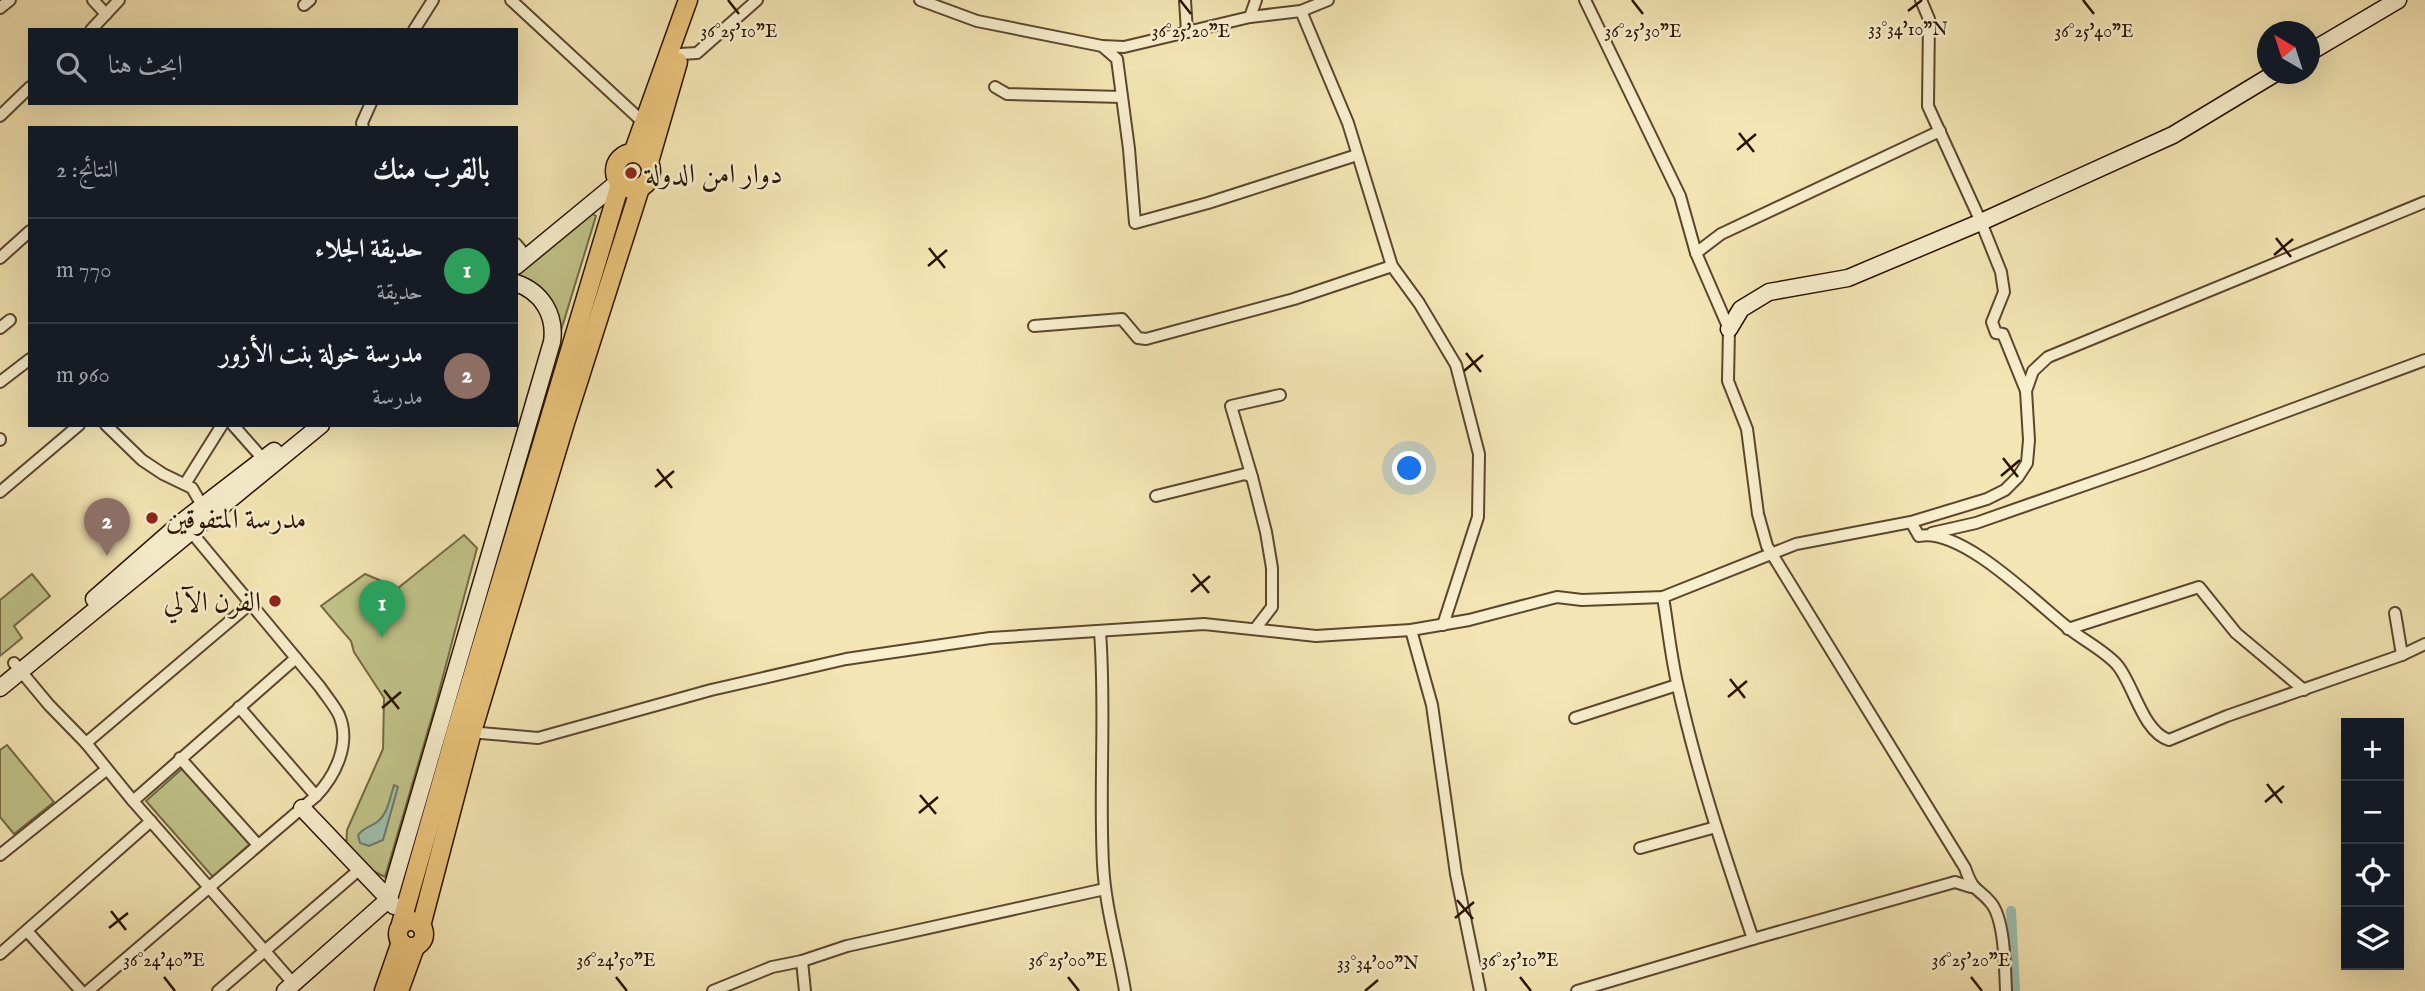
<!DOCTYPE html>
<html lang="ar">
<meta charset="utf-8">
<style>
:root{--surface:#171b24;--page:#20242c;--text:#f1f3f6;--muted:#9ea1a6;--line:#363941;--accent:#db2777}
body{margin:0;font-family:"IM FELL English",Amiri,serif;background:var(--page);color:var(--text);direction:rtl}
.controls{position:absolute;right:21px;bottom:21px;display:grid;overflow:hidden;border-radius:0px;box-shadow:0 7px 28px #0002}
.controls button{width:63px;height:63px;display:grid;place-items:center;padding:0;border:0;border-bottom:2px solid var(--line);background:var(--surface);color:var(--text);font:35px sans-serif}
.compass{position:absolute;left:2257px;top:21px;width:63px;height:63px;border-radius:50%;background:var(--surface);box-shadow:0 7px 28px #0002;rotate:321deg}
.you{position:absolute;left:1410px;top:469px;width:24px;height:24px;margin:-18px;border:5px solid #fff;border-radius:50%;background:#1a73e8;box-shadow:0 0 0 10px #1a73e833}
.badge{display:grid;place-items:center;width:46px;height:46px;border-radius:50%;background:var(--accent);color:#fff;font-size:23px;font-weight:700}
.pin{position:absolute;translate:-50% -58px;filter:drop-shadow(0 2px 4px #0008)}
.pin::after{content:'';position:absolute;top:37px;width:24px;height:21px;background:inherit;clip-path:polygon(0 0,100% 0,50% 100%)}
.list{margin:0;padding:0;list-style:none}
h2{display:flex;justify-content:space-between;align-items:center;height:91px;margin:0;padding:0 28px;font-size:30px}
h2 small{font-size:23px;font-weight:400;color:var(--muted)}
.list li{display:grid;grid-template-columns:46px 1fr auto;gap:21px;align-items:center;box-sizing:border-box;height:105px;padding:0 28px;border-top:2px solid var(--line)}
.list b{display:block;font-size:26px;white-space:nowrap}
.list p{margin:0;font-size:23px;white-space:nowrap;color:var(--muted)}
.list em{font-size:23px;font-style:normal;color:var(--muted)}
.icon{flex:none;width:38px;height:38px;fill:none;stroke:currentColor;stroke-width:2;stroke-linecap:round;stroke-linejoin:round}
.map{position:relative;flex:none;width:2425px;height:991px;overflow:hidden;direction:ltr}
.search{position:absolute;background:var(--surface);box-shadow:0 7px 28px #0002;left:28px;top:28px;width:490px;height:77px;display:flex;align-items:center;gap:18px;box-sizing:border-box;padding:0 24px;border-radius:0px;color:var(--muted);font-size:26px}
.panel{position:absolute;background:var(--surface);box-shadow:0 7px 28px #0002;left:28px;top:126px;width:490px;height:301px;border-radius:0px;direction:rtl}
.map>svg:first-child{display:block}
.green{fill:#c0c389;stroke:#746a45;stroke-width:2}
.water{fill:#9cbfaf;stroke:#6e7a69;stroke-width:2}
.lines{fill:none;stroke-linecap:round;stroke-linejoin:round}
.canal{stroke:#9cbfaf;stroke-width:10}
.street-casing{stroke:#5b472e;stroke-width:14}
.secondary-casing{stroke:#281201;stroke-width:19}
.primary-casing{stroke:#281201;stroke-width:21}
.street{stroke:#f8efce;stroke-width:10}
.secondary{stroke:#f8efce;stroke-width:16}
.primary{stroke:#eac37a;stroke-width:18}
.ticks{fill:none;stroke:#281201;stroke-width:2.5}
.poi-dot{fill:#8f2418;stroke:#f8efce;stroke-width:2.5}
.labels{text-anchor:middle;stroke-width:5;stroke-linejoin:round;paint-order:stroke}
.poi-label{font-size:28px;fill:#281201;stroke:#f8efce;text-anchor:start}
.ticks-label{font-size:18px;text-anchor:middle;fill:#281201;stroke:#f8efce;stroke-width:5;stroke-linejoin:round;paint-order:stroke}
</style>
<div class="map">
<svg width="2425" height="991" viewBox="0 0 2425 991">
<rect width="100%" height="100%" fill="#f4e6b4"/>
<filter id="stains"><feTurbulence type="fractalNoise" baseFrequency=".00286" numOctaves="4"/><feColorMatrix values="0 0 0 0 .2 0 0 0 0 .09 0 0 0 0 .02 0 0 0 .5 -.17"/></filter>
<radialGradient id="worn" r=".72"><stop offset=".6" stop-color="#630" stop-opacity="0"/><stop offset="1" stop-color="#630" stop-opacity=".3"/></radialGradient>
<!-- green -->
<g class="green">
<path d="M 589,212 L 596,216 L 559,337 L 516,280 L 516,271 Z"/>
<path d="M 464,535 L 477,548 L 434,710 L 385,877 L 365,867 L 346,849 L 347,830 L 383,749 L 384,698 L 354,652 L 351,641 L 321,606 L 365,574 L 398,588 Z"/>
<path d="M 32,574 L 50,596 L 14,626 L 22,638 L 0,656 L 0,600 Z"/>
<path d="M 7,745 L 54,802 L 14,834 L 0,817 L 0,750 Z"/>
<path d="M 184,767 L 251,843 L 213,877 L 146,801 Z"/>
</g>
<!-- water -->
<path class="water" d="M 394,785 L 398,787 L 383,840 L 369,846 L 360,843 L 358,835 C 363,828 370,827 377,822 C 388,814 390,797 394,785 Z"/>
<g class="lines">
<!-- canal -->
<path class="canal" d="M 2011,911 L 2015,991"/>
<defs>
<g id="street">
<path d="M 93,0 L 106,14"/>
<path d="M 511,0 L 644,123"/>
<path d="M 920,0 L 977,21 L 1102,46 L 1124,47 L 1250,17 L 1301,11 L 1328,0"/>
<path d="M 1185,0 L 1187,32"/>
<path d="M 1585,0 L 1680,196 L 1696,253 L 1729,329 L 1728,381 L 1747,429 L 1758,514 L 1767,546 L 1965,868 C 1974,894 1977,886 1991,903 C 2005,920 2005,969 2006,991"/>
<path d="M 1921,0 L 1929,19 L 1928,106 L 1981,222 L 2001,272 L 2004,292 L 1992,322 L 1996,333 L 2003,334 L 2026,391"/>
<path d="M 304,5 L 310,0"/>
<path d="M 0,8 L 10,0"/>
<path d="M 1301,11 L 1348,123 L 1392,266 L 1419,303 L 1456,365 L 1479,454 L 1478,517 L 1443,625"/>
<path d="M 1250,17 L 1256,0"/>
<path d="M 91,30 L 119,0"/>
<path d="M 414,30 L 433,0"/>
<path d="M 1102,46 L 1117,59 L 1129,149 L 1135,223 L 1208,203 L 1357,155"/>
<path d="M 680,54 L 697,53 L 757,0"/>
<path d="M 995,87 L 1007,94 L 1122,97"/>
<path d="M 0,116 L 30,87"/>
<path d="M 363,128 L 362,123 L 371,103"/>
<path d="M 516,244 L 521,250"/>
<path d="M 1696,253 L 1721,234 L 1940,131"/>
<path d="M 0,258 L 30,231"/>
<path d="M 1034,326 L 1122,319 L 1138,338 L 1146,339 L 1294,299 L 1392,266"/>
<path d="M 0,328 L 10,320"/>
<path d="M 0,382 L 30,359"/>
<path d="M 106,425 L 142,460 L 163,474 L 192,488 L 203,507"/>
<path d="M 233,425 L 263,459"/>
<path d="M 0,439 L 0,440"/>
<path d="M 1252,477 L 1231,406 L 1280,395"/>
<path d="M 185,484 L 222,425"/>
<path d="M 0,492 L 79,425"/>
<path d="M 1156,496 L 1245,474 L 1252,477 L 1266,532 L 1272,568 L 1272,607 L 1255,629"/>
<path d="M 1911,522 L 1919,536 C 1962,527 2035,602 2067,627 C 2081,639 2107,652 2118,666 C 2134,686 2143,732 2169,740 L 2227,716 L 2402,655 L 2395,613"/>
<path d="M 1932,533 L 1976,523 L 2145,464 L 2425,360"/>
<path d="M 2068,629 L 2199,587 L 2236,633 L 2304,690"/>
<path d="M 1411,630 L 1432,705 L 1456,874 L 1480,991"/>
<path d="M 1100,632 C 1106,709 1099,786 1103,864 C 1105,907 1118,948 1125,991"/>
<path d="M 2402,655 L 2425,644"/>
<path d="M 14,663 L 49,705 L 86,743 L 133,801 L 293,983"/>
<path d="M 239,707 L 316,796"/>
<path d="M 1575,718 L 1677,685"/>
<path d="M 469,732 L 538,738 L 711,690 L 846,659 L 990,638 L 1204,624 L 1316,636 L 1411,630 L 1469,620 L 1557,597 L 1582,600 L 1663,597 L 1796,544 L 1911,522 L 1987,499 L 2005,490 L 2018,477 L 2027,463 L 2029,440 L 2026,391 L 2033,371 L 2048,357 L 2425,202"/>
<path d="M 86,743 L 250,604"/>
<path d="M 180,758 L 258,845"/>
<path d="M 133,801 L 296,658"/>
<path d="M 1640,848 L 1716,827"/>
<path d="M 0,855 L 106,770"/>
<path d="M 27,931 L 81,991"/>
<path d="M 1753,939 L 1955,882 L 1971,887"/>
<path d="M 0,954 L 151,821"/>
<path d="M 802,961 L 805,991"/>
<path d="M 88,991 L 316,796 C 336,775 351,743 339,715 C 334,705 326,696 320,687 L 187,527"/>
<path d="M 218,991 L 360,869"/>
<path d="M 713,991 L 772,967 L 802,961 L 847,946 L 1105,889"/>
<path d="M 1577,991 L 1753,939 C 1725,856 1697,773 1678,687 C 1671,658 1668,627 1663,597"/>
</g>
<g id="secondary">
<path d="M 2310,52 L 2398,0"/>
<path d="M 516,266 L 618,182"/>
<path d="M 1729,329 L 1741,309 L 1769,292 L 1848,278 L 1981,222 L 2173,135 L 2274,74"/>
<path d="M 94,599 L 183,521 L 274,451"/>
<path d="M 0,688 L 321,425"/>
<path d="M 302,808 L 385,895 L 394,906"/>
<path d="M 285,991 L 389,899 L 552,342 C 556,315 542,292 516,283"/>
</g>
<g id="primary">
<circle cx="633" cy="171" r="18"/>
<path d="M 633,153 L 688,0"/>
<path d="M 649,162 L 678,62"/>
<circle cx="411" cy="934" r="13"/>
<path d="M 401,924 L 456,731 L 620,184"/>
<path d="M 421,926 L 472,732 L 565,423 L 640,188"/>
<path d="M 384,991 L 401,942"/>
<path d="M 399,991 L 415,947"/>
</g>
</defs>
<!-- street casing -->
<use href="#street" class="street-casing"/>
<!-- secondary casing -->
<use href="#secondary" class="secondary-casing"/>
<!-- primary casing -->
<use href="#primary" class="primary-casing"/>
<!-- street -->
<use href="#street" class="street"/>
<!-- secondary -->
<use href="#secondary" class="secondary"/>
<!-- primary -->
<use href="#primary" class="primary"/>
</g>
<!-- ticks -->
<path class="ticks" d="M 728,0 L 739,14M 1180,0 L 1191,14M 1632,0 L 1643,14M 2083,0 L 2094,14M 1908,11 L 1922,0M 1739,133 L 1754,152M 1737,150 L 1756,134M 2276,238 L 2291,257M 929,248 L 945,268M 2274,255 L 2293,239M 928,266 L 947,250M 1466,353 L 1481,372M 1464,371 L 1483,355M 2003,458 L 2018,477M 657,469 L 672,488M 2001,476 L 2020,460M 655,487 L 674,471M 1193,574 L 1209,593M 1191,592 L 1210,576M 1730,679 L 1745,698M 384,690 L 399,709M 1728,697 L 1747,681M 382,708 L 401,692M 2267,784 L 2282,803M 920,795 L 936,814M 2265,802 L 2284,786M 919,813 L 938,797M 1457,900 L 1473,919M 111,911 L 126,930M 1455,918 L 1474,902M 109,928 L 128,913M 164,977 L 175,991M 616,977 L 627,991M 1068,977 L 1079,991M 1520,977 L 1531,991M 1971,977 L 1982,991M 1365,991 L 1378,980"/>
<!-- markers -->
<g class="poi-dot">
<circle cx="631" cy="173" r="7"/>
<circle cx="152" cy="518" r="7"/>
<circle cx="275" cy="601" r="7"/>
</g>
<g class="labels">
<!-- poi labels -->
<g class="poi-label">
<text x="645" y="183">دوار امن الدولة</text>
<text x="166" y="528">مدرسة المتفوقين</text>
<text x="261" y="611" text-anchor="end">الفرن الآلي</text>
</g>
</g>
<g class="ticks-label">
<text x="1908" y="35">33°34'10"N</text>
<text x="1191" y="37">36°25'20"E</text>
<text x="739" y="37">36°25'10"E</text>
<text x="1643" y="37">36°25'30"E</text>
<text x="2094" y="37">36°25'40"E</text>
<text x="164" y="966">36°24'40"E</text>
<text x="616" y="966">36°24'50"E</text>
<text x="1068" y="966">36°25'00"E</text>
<text x="1520" y="966">36°25'10"E</text>
<text x="1971" y="966">36°25'20"E</text>
<text x="1378" y="969">33°34'00"N</text>
</g>
<rect width="100%" height="100%" filter="url(#stains)"/>
<rect width="100%" height="100%" fill="url(#worn)"/>
</svg>
<div class="controls">
<button>+</button>
<button>−</button>
<button><svg class="icon" aria-label="locate" viewBox="0 0 24 24"><circle cx="12" cy="12" r="6"/><path d="M12 2v4M12 18v4M2 12h4M18 12h4"/></svg></button>
<button><svg class="icon" aria-label="layers" viewBox="0 0 24 24"><path d="M12 4l9 5-9 5-9-5zM3 14l9 5 9-5"/></svg></button>
</div>
<svg class="compass" viewBox="-18 -18 36 36"><path d="M0-13l5 13h-10z" fill="#e53935"/><path d="M0 13l5-13h-10z" fill="#9ea1a6"/></svg>
<div class="you"></div>
<div class="pin badge" style="left:382px;top:638px;background:#2e9e5b">1</div>
<div class="pin badge" style="left:107px;top:556px;background:#8d6e63">2</div>
<div class="search"><svg class="icon" aria-label="search" viewBox="0 0 24 24"><circle cx="10" cy="10" r="6"/><path d="M15 15l6 6"/></svg>ابحث هنا</div>
<section class="panel">
<h2>بالقرب منك<small>النتائج: 2</small></h2>
<ul class="list">
<li><span class="badge" style="background:#2e9e5b">1</span><div><b>حديقة الجلاء</b><p>حديقة</p></div><em>770 m</em></li>
<li><span class="badge" style="background:#8d6e63">2</span><div><b>مدرسة خولة بنت الأزور</b><p>مدرسة</p></div><em>960 m</em></li>
</ul>
</section>
</div>
